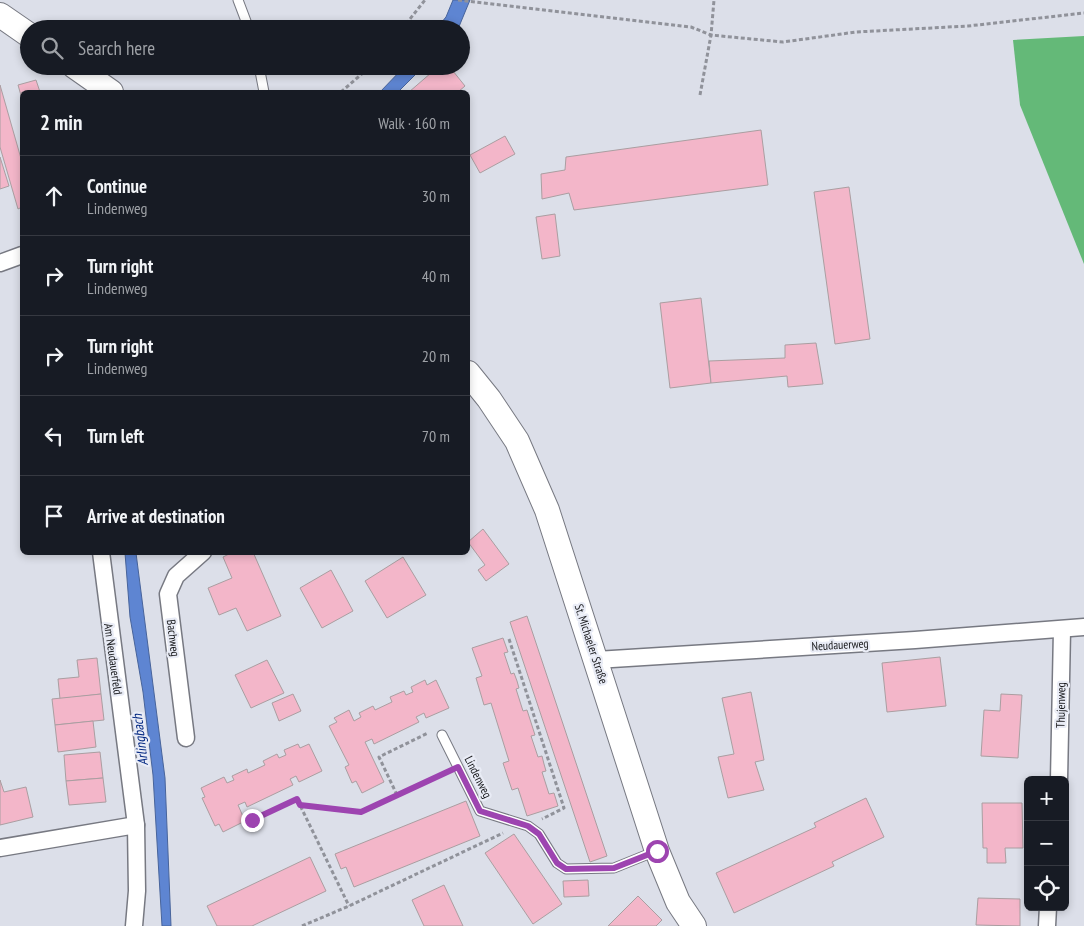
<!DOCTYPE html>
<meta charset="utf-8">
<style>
:root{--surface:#171b24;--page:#242831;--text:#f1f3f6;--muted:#9ea1a6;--line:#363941}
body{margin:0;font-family:"PT Sans Narrow",sans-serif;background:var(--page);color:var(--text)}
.controls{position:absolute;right:15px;bottom:15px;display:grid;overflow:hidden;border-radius:8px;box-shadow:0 2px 8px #0003}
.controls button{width:45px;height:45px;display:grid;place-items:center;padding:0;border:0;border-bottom:1px solid var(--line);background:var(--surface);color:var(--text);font:25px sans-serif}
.stop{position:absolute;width:15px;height:15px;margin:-11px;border:4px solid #9d44b0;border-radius:50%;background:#fff}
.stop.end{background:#9d44b0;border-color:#fff;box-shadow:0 1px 5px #0008}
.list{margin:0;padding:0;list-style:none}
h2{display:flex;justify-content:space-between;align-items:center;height:65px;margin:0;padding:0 20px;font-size:21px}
h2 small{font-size:16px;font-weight:400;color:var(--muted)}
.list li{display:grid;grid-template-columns:32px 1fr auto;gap:15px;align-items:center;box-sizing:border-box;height:80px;padding:0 20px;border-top:1px solid var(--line)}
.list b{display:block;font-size:19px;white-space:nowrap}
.list p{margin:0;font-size:16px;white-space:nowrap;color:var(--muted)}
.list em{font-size:16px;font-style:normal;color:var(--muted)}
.icon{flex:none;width:28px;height:28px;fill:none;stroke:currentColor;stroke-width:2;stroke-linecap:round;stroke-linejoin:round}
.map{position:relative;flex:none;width:1084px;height:926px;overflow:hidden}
.search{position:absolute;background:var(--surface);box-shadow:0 2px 8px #0003;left:20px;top:20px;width:450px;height:55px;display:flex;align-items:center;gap:12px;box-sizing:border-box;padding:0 18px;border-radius:28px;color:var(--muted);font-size:19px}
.panel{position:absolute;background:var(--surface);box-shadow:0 2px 8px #0003;left:20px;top:90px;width:450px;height:465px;border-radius:8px}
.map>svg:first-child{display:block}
.forest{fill:#64b978}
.water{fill:#5e85d2;stroke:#48649b}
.building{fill:#f3b6c9;stroke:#aa9ea1}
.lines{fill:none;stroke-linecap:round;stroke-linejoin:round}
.lane-casing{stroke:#777982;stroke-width:11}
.street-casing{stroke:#777982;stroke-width:19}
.secondary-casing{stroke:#777982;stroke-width:26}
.path{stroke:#90929a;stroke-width:3;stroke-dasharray:4 2.5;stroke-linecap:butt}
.lane{stroke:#fff;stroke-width:9}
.street{stroke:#fff;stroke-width:16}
.secondary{stroke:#fff;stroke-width:24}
.route{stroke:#9d44b0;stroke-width:6}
.labels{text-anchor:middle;stroke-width:4.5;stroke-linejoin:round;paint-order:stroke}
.street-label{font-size:12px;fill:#16171a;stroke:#e9ecf6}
.water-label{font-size:14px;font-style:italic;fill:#022781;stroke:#e9ecf6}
</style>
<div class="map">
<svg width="1084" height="926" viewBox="0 0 1084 926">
<rect width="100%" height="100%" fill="#dcdfe9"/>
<!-- forest -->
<path class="forest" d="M 1084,36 L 1084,264 L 1020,105 L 1013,40 Z"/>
<!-- water -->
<g class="water">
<path d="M 453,0 L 470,0 L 458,29 L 436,29 L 446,17 Z"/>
<path d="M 405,66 L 424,66 L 398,92 L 380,92 Z"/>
<path d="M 125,553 L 136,553 L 165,778 L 171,926 L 162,926 L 153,775 L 143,692 L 130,617 Z"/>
</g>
<!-- building -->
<g class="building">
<path d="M 439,66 L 449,66 L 465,86 L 458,92 L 409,92 Z"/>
<path d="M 36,80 L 40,92 L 22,92 L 22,99 L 18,85 Z"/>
<path d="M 0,85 L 22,162 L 22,207 L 18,209 L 0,147 Z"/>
<path d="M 761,130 L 768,185 L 574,210 L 569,193 L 542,199 L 541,174 L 565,170 L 566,157 Z"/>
<path d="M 505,136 L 515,154 L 480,173 L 470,155 Z"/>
<path d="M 0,157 L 9,186 L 0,189 Z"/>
<path d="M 849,187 L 870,339 L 835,344 L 814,192 Z"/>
<path d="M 555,214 L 560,256 L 542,259 L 536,217 Z"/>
<path d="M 701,298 L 711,383 L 670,388 L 660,303 Z"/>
<path d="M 816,343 L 823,384 L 788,387 L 787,376 L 711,383 L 709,361 L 785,358 L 785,345 Z"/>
<path d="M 483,529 L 509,564 L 486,581 L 478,570 L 485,565 L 468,542 Z"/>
<path d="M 233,552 L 253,552 L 281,616 L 247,631 L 236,608 L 219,615 L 208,588 L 232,578 L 223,557 Z"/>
<path d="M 403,557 L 426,595 L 387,618 L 365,581 Z"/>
<path d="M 331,570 L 353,611 L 322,628 L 300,588 Z"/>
<path d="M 527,616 L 607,856 L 590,862 L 510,622 Z"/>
<path d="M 503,638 L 508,652 L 504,653 L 511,674 L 514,673 L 517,681 L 519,688 L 516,689 L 523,711 L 527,710 L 535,735 L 531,736 L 538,757 L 542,756 L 544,764 L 546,771 L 542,772 L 549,794 L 554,793 L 558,806 L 527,816 L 518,788 L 512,790 L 503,763 L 509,761 L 491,703 L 484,705 L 476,678 L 482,676 L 472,648 Z"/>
<path d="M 940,657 L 946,706 L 887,712 L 882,663 Z"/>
<path d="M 97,658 L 101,694 L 60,699 L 58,679 L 79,677 L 77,660 Z"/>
<path d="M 267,660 L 284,693 L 251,708 L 235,675 Z"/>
<path d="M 425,680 L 427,685 L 436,680 L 449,708 L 426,718 L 424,713 L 416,717 L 419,722 L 374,744 L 372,739 L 365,742 L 384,782 L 362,793 L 356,781 L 352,783 L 345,767 L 349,765 L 329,726 L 337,722 L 334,718 L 349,710 L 354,721 L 361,717 L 359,713 L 373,706 L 375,710 L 392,702 L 390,697 L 404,691 L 406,695 L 413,692 L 411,687 Z"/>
<path d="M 751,692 L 764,760 L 755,762 L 764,790 L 728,798 L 718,757 L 734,754 L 722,698 Z"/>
<path d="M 101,694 L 104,720 L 55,725 L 52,699 Z"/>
<path d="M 293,694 L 301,711 L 279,721 L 272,703 Z"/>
<path d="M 1001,694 L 1022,695 L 1018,758 L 981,756 L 984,710 L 1000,711 Z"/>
<path d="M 93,721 L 96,747 L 58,752 L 55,725 Z"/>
<path d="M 298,744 L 300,748 L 309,744 L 322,771 L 299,782 L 296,776 L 290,779 L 293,785 L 247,807 L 245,802 L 238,805 L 245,821 L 223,832 L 219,824 L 215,826 L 202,798 L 205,797 L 201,788 L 224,777 L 227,783 L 234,780 L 232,776 L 247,769 L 248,773 L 265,765 L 263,761 L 277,754 L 279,758 L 286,755 L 284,750 Z"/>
<path d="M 100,752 L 103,778 L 66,781 L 64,755 Z"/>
<path d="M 103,778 L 106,802 L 69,805 L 66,781 Z"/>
<path d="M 0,780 L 4,792 L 26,787 L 33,817 L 0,825 Z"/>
<path d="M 866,798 L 884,837 L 832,862 L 834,866 L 734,913 L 716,873 L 816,827 L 814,823 Z"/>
<path d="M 466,801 L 480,836 L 354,887 L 346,867 L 341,869 L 335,854 Z"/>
<path d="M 982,803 L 1022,803 L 1023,848 L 1005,848 L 1006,863 L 987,863 L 987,848 L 983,848 Z"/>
<path d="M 514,834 L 562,904 L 533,924 L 485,853 Z"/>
<path d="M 310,857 L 326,891 L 252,926 L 217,926 L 207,906 Z"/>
<path d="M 588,880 L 589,896 L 564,897 L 563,881 Z"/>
<path d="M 444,885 L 463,926 L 424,926 L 412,900 Z"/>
<path d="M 638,896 L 662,920 L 656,926 L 608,926 Z"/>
<path d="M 978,898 L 1020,899 L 1020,926 L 976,925 Z"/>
</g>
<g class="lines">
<defs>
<g id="lane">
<path d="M 238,0 L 249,29"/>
<path d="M 259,66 L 264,92"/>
<path d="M 442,735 L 480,811 L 528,826 L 539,834 L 557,863 L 566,869 L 614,868 L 656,851"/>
</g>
<g id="street">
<path d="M 0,263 L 22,255"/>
<path d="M 101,552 L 136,825 L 137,891 L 134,926"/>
<path d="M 596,660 L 915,640 L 1084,627"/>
<path d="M 186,738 L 168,594 L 176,576 L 203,552"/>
<path d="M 1059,780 L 1062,630"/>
<path d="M 0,848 L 136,825"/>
<path d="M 1047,926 L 1048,907"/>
</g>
<g id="secondary">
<path d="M 0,15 L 29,35"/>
<path d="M 74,66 L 111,92"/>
<path d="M 468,373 L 489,399 L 517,441 L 547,510 L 657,851 L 678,902 L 694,926"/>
</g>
</defs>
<!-- lane casing -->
<use href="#lane" class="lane-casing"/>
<!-- street casing -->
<use href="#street" class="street-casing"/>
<!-- secondary casing -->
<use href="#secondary" class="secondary-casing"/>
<!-- path -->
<g class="path">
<path d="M 458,0 L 691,27 L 711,35 L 783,42 L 856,32 L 968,26 L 1084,13"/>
<path d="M 402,29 L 425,0"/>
<path d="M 341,92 L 371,66"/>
<path d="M 700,95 L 711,35 L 714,0"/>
<path d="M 509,639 L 564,808 L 542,819"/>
<path d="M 397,795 L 379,757 L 428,733"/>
<path d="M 300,805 L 361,812 L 447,772"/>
<path d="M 251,820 L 297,799 L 349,906"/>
<path d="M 302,926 L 349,906 L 503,833"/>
</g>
<!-- lane -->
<use href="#lane" class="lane"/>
<!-- street -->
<use href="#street" class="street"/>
<!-- secondary -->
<use href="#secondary" class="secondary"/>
</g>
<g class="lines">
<!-- route -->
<path class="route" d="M 252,820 L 297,799 L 300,805 L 361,812 L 458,767 L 480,811 L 528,826 L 539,834 L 557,863 L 566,869 L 614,868 L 657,851"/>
</g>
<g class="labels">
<!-- street labels -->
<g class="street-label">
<text transform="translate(173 638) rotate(83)" y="4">Bachweg</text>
<text transform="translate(591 644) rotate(72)" y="4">St. Michaeler Straße</text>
<text transform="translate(840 645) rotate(-3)" y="4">Neudauerweg</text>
<text transform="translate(113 659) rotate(82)" y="4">Am Neudauerfeld</text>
<text transform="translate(1061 705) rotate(-89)" y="4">Thujenweg</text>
<text transform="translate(478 777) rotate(63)" y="4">Lindenweg</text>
</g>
<!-- water labels -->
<g class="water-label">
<text transform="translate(140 740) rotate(-97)" y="5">Arlingbach</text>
</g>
</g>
</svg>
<div class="controls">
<button>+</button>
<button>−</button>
<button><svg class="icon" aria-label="locate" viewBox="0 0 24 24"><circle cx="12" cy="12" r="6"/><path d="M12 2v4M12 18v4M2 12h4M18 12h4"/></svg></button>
</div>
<div class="stop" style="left:657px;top:851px"></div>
<div class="stop end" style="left:252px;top:820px"></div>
<div class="search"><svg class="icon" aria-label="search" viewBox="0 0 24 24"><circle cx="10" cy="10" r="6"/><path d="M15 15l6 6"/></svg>Search here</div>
<section class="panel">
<h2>2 min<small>Walk · 160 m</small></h2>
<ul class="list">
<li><svg class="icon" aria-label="ahead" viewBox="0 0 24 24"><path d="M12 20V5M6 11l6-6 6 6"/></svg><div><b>Continue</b><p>Lindenweg</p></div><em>30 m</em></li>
<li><svg class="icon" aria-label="right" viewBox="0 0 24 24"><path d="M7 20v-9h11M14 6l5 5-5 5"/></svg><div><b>Turn right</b><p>Lindenweg</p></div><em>40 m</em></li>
<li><svg class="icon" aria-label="right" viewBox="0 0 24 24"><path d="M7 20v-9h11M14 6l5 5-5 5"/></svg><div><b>Turn right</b><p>Lindenweg</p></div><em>20 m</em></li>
<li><svg class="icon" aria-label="left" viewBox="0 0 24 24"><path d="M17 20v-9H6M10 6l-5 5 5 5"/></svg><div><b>Turn left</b></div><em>70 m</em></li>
<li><svg class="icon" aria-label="arrive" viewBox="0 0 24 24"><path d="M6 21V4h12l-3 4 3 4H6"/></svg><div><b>Arrive at destination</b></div></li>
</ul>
</section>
</div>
